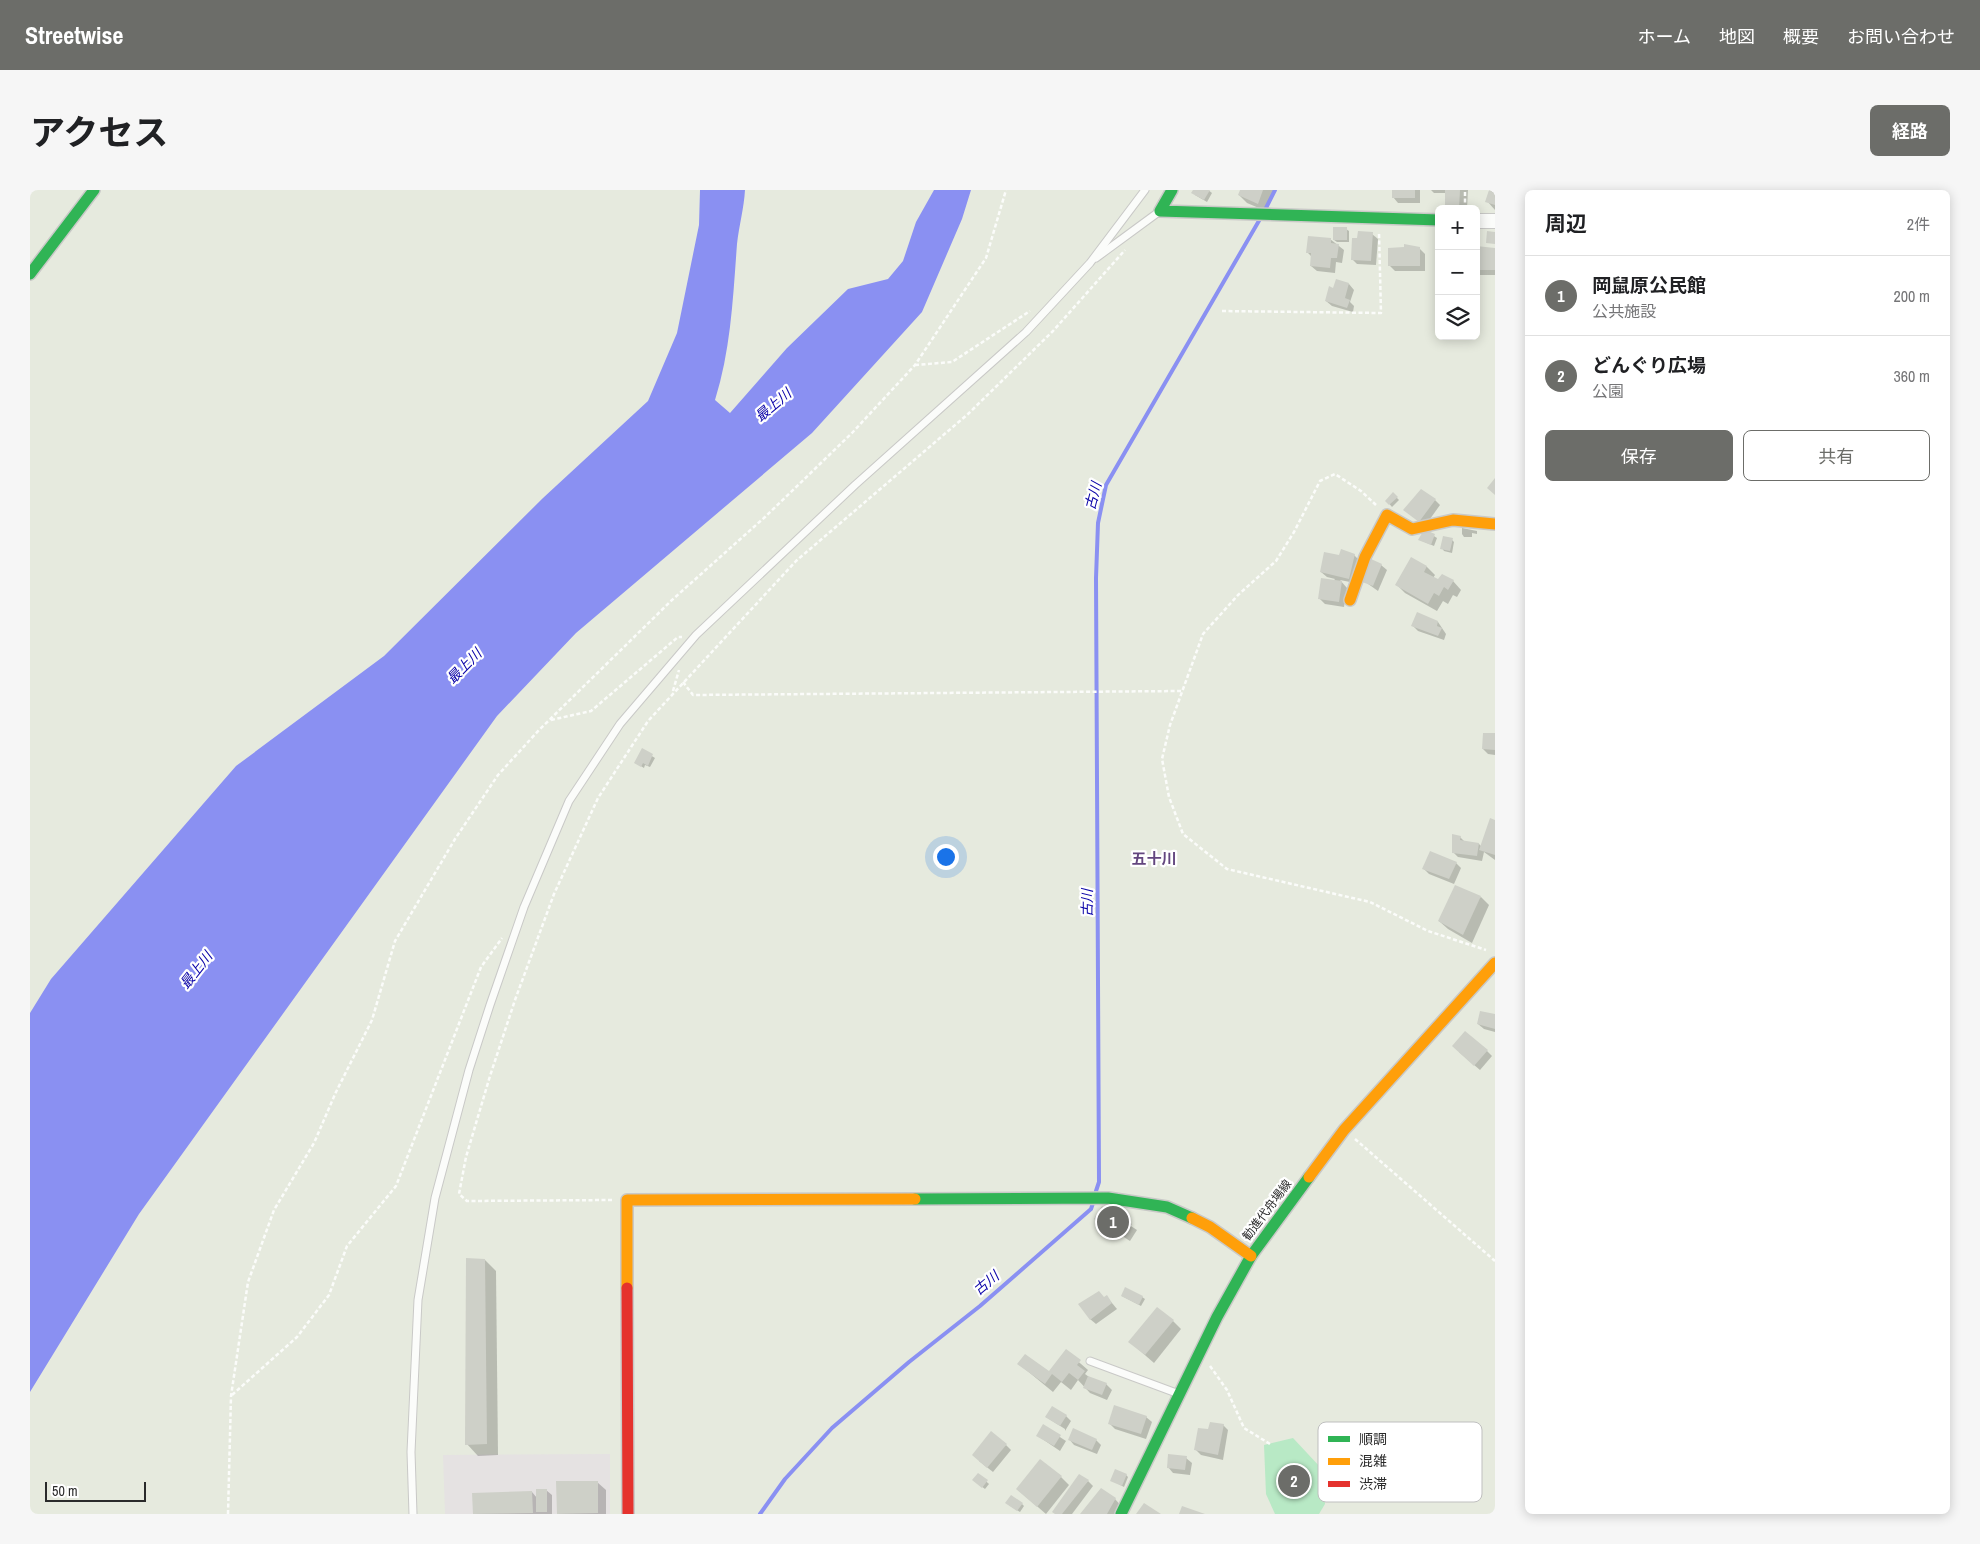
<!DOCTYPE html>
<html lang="ja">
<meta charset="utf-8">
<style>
:root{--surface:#fff;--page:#f6f6f6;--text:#202124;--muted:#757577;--line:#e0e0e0;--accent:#6c6d69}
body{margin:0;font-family:"Archivo Narrow","Noto Sans JP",sans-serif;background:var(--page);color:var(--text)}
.controls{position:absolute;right:15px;top:15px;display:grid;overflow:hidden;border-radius:8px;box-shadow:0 2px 12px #0003}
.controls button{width:45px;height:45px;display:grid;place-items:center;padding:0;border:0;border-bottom:1px solid var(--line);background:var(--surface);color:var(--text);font:25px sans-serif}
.scale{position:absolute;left:15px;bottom:12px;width:101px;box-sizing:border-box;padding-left:5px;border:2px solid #2a2a2a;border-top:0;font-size:14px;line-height:18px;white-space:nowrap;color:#2a2a2a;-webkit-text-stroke:4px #fff;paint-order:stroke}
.you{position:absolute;left:915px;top:666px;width:18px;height:18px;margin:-12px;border:4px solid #fff;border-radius:50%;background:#1a73e8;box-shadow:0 0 0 8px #1a73e833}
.badge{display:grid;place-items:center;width:32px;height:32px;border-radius:50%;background:var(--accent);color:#fff;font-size:16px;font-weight:700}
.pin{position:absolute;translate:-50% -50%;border:2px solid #fff;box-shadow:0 1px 5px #0006}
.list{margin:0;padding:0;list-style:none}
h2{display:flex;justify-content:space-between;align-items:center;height:65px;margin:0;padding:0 20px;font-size:21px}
h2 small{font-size:16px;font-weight:400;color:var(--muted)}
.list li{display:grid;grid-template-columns:32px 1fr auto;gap:15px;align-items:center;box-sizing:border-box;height:80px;padding:0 20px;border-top:1px solid var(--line)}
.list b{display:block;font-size:19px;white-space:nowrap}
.list p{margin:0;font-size:16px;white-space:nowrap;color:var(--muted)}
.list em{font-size:16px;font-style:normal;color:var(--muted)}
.actions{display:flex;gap:10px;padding:15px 20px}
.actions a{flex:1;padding:11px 0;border:1px solid var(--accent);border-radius:8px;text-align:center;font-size:18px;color:var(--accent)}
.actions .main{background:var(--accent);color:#fff}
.icon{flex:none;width:28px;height:28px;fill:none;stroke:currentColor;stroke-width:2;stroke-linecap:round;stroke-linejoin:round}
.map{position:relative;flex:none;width:1465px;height:1324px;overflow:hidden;border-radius:8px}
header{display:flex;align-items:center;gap:30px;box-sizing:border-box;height:70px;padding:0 25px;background:var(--accent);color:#fff}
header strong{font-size:24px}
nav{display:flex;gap:28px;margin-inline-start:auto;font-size:18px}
.intro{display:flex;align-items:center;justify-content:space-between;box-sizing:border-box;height:120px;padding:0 30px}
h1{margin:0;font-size:35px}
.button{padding:12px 22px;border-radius:8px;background:var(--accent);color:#fff;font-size:18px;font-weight:700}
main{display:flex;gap:30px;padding:0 30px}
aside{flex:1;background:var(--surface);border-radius:8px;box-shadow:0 2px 12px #0003}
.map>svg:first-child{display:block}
.industrial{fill:#e5e2e2}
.green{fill:#b8e9c5}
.water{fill:#8a90f2}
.shadow{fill:#0003}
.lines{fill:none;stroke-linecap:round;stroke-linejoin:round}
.stream{stroke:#8a90f2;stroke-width:4}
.building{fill:#ced0c8}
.lane-casing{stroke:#c9c9c7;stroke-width:9}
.street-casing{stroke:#c9c9c7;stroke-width:16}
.fast-casing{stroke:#c9c9c7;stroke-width:14}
.slow-casing{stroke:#c9c9c7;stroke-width:14}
.jam-casing{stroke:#c9c9c7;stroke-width:14}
.path{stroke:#fbfcfa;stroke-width:2.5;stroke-dasharray:4 2.5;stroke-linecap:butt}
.lane{stroke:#fbfcfa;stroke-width:7}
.street{stroke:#fbfcfa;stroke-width:14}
.fast{stroke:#30b455;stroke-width:11}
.slow{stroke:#ff9f0a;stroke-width:11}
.jam{stroke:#e5322d;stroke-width:11}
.labels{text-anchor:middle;stroke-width:4.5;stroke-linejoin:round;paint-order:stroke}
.street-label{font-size:12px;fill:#2a2a2a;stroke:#fff}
.water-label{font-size:14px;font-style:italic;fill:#0801a7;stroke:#fff}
.quarter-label{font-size:15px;font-weight:bold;fill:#63467f;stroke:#fff}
.key{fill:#fff;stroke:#bfbfbf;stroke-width:1}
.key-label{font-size:14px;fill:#2a2a2a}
</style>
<header>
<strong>Streetwise</strong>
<nav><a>ホーム</a><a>地図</a><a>概要</a><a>お問い合わせ</a></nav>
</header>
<div class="intro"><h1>アクセス</h1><a class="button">経路</a></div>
<main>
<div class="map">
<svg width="1465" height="1324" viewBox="0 0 1465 1324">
<rect width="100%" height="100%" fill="#e6eade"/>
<!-- industrial -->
<path class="industrial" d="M 580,1264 L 580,1324 L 415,1324 L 413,1265 Z"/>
<!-- green -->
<path class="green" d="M 1263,1248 L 1292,1279 L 1295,1314 L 1289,1324 L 1245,1324 L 1236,1304 L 1234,1255 Z"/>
<!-- water -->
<path class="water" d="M 670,0 L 715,0 C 714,18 709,36 707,54 C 703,107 701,159 685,210 L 700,223 L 757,158 L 818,99 L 858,89 L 873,71 L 886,32 L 904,0 L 941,0 L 932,29 L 892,122 L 782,243 L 546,443 L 467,526 L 109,1024 L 0,1202 L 0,823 L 21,789 L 206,576 L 354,466 L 513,308 L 618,211 L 647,143 L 669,35 Z"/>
<!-- shadow -->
<g class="shadow">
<path d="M 1164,0 L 1178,0 L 1182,3 L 1177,12 L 1165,5 Z"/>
<path d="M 1211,0 L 1245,0 L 1236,21 L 1217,13 L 1209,5 Z"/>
<path d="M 1363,0 L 1390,0 L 1390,13 L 1368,13 L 1363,7 Z"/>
<path d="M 1401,0 L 1438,0 L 1437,19 L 1417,19 L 1416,3 L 1404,3 Z"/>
<path d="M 1461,0 L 1465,1 L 1465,20 L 1457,11 Z"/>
<path d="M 1316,39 L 1319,41 L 1319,52 L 1307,52 L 1304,50 Z"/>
<path d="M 1342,44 L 1348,49 L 1346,75 L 1327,74 L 1322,69 Z"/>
<path d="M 1300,49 L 1314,60 L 1312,73 L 1306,72 L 1305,83 L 1287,81 L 1281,76 L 1282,67 L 1277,62 Z"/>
<path d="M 1389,58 L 1395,64 L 1395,81 L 1365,81 L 1360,76 Z"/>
<path d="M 1446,58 L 1465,59 L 1465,85 L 1448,85 L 1446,83 Z"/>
<path d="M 1319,94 L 1324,100 L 1320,112 L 1324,116 L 1323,122 L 1302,116 L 1296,111 L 1304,99 Z"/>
<path d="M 1363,304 L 1369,310 L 1362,317 L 1357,311 Z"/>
<path d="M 1405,310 L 1410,315 L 1395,336 L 1375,320 Z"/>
<path d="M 1432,338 L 1447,341 L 1447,344 L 1442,343 L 1442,347 L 1434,347 L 1432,344 Z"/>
<path d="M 1399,343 L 1407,348 L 1404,356 L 1390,350 Z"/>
<path d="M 1422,350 L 1424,352 L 1422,363 L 1414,361 L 1412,358 Z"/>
<path d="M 1324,365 L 1330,371 L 1325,393 L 1310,390 L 1317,398 L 1314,417 L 1295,414 L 1289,408 L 1305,389 L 1297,387 L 1291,382 L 1310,366 Z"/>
<path d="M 1382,369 L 1397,377 L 1405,385 L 1403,388 L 1409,391 L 1423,391 L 1431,400 L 1427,407 L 1423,405 L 1418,414 L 1413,411 L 1407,421 L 1375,403 L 1367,395 Z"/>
<path d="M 1351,375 L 1357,380 L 1348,401 L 1334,391 Z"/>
<path d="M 1408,432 L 1416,444 L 1414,450 L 1388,441 L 1382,435 Z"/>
<path d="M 1465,545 L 1465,565 L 1458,564 L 1453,559 Z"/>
<path d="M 612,560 L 625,568 L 620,577 L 615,575 L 614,578 L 606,573 Z"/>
<path d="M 1465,631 L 1465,670 L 1454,662 L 1452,671 L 1428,667 L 1423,662 L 1430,647 L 1435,652 L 1449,654 L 1452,657 Z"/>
<path d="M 1426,673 L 1431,678 L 1424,694 L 1399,684 L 1394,679 Z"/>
<path d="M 1451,707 L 1459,715 L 1442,753 L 1418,739 L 1409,731 Z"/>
<path d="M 1465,826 L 1465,842 L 1454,839 L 1448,834 Z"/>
<path d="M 1457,861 L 1462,866 L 1450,880 L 1429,862 Z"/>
<path d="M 1073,1018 L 1107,1040 L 1100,1051 L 1066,1029 Z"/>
<path d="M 455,1070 L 466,1081 L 468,1265 L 448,1266 L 437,1254 Z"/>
<path d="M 1092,1106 L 1112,1107 L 1115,1109 L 1111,1116 Z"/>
<path d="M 1077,1107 L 1087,1119 L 1066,1134 L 1060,1129 Z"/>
<path d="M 1143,1131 L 1151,1139 L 1124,1173 L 1100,1152 Z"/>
<path d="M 1036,1161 L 1058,1180 L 1055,1184 L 1059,1187 L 1076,1194 L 1082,1200 L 1077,1210 L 1060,1203 L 1048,1190 L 1041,1200 L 1031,1192 L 1023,1202 L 989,1174 L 1019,1183 Z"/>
<path d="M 1036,1226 L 1041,1231 L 1035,1241 L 1035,1239 L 1016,1227 Z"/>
<path d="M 1116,1227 L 1122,1232 L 1116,1249 L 1085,1239 L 1080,1234 Z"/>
<path d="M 1193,1235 L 1198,1240 L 1193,1270 L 1171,1265 L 1165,1259 Z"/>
<path d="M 1013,1236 L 1036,1251 L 1030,1261 L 1008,1246 Z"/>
<path d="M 1039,1249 L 1066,1250 L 1071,1255 L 1067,1264 L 1044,1255 Z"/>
<path d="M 976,1255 L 981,1260 L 963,1282 L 949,1271 Z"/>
<path d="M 1156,1268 L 1162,1273 L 1160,1285 L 1143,1283 L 1138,1277 Z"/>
<path d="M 948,1284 L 959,1294 L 955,1299 L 946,1292 Z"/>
<path d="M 1096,1285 L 1098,1287 L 1094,1297 L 1081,1290 Z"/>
<path d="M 1031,1287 L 1039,1295 L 1016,1324 L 987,1299 Z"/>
<path d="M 1058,1291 L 1063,1296 L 1042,1324 L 1025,1324 Z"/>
<path d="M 567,1292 L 576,1300 L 576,1324 L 528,1324 Z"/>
<path d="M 516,1300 L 522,1305 L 522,1324 L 444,1324 L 443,1304 L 502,1302 L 507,1308 Z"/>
<path d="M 1085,1309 L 1093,1318 L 1090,1324 L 1052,1324 Z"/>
<path d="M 992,1314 L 994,1316 L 990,1322 L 979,1315 Z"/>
</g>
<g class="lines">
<!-- stream -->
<g class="stream">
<path d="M 1236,18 L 1245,0"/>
<path d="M 1066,1001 L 1069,992 L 1066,388 L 1068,333 L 1076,295 L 1230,29"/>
<path d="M 730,1324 L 755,1289 L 802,1238 L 879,1172 L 950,1116 L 1061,1019 L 1063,1013"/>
</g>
</g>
<!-- building -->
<g class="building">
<path d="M 1163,0 L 1180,0 L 1174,10 L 1161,3 Z"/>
<path d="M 1210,0 L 1233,0 L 1228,14 L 1208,5 Z"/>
<rect x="1362" y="0" width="23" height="8"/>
<path d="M 1415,0 L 1430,0 L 1429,19 L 1415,19 Z"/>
<path d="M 1459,0 L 1465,0 L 1465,15 L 1455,12 Z"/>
<rect x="1303" y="37" width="14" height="13"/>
<path d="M 1328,41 L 1343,42 L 1341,71 L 1321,70 L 1322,48 L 1327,48 Z"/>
<path d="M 1457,41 L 1465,42 L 1465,54 L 1456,53 Z"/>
<path d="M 1278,46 L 1301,48 L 1301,53 L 1309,54 L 1307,68 L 1301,68 L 1300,78 L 1280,76 L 1281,63 L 1276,63 Z"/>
<path d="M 1374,54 L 1390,57 L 1390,76 L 1358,76 L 1358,58 L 1374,57 Z"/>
<path d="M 1446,56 L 1465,58 L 1465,80 L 1446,80 Z"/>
<path d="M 1306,89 L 1319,93 L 1315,108 L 1320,110 L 1317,118 L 1295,111 L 1299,96 L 1303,98 Z"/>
<path d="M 1465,288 L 1465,305 L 1457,298 Z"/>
<path d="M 1391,299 L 1406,309 L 1389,332 L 1373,320 Z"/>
<path d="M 1363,302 L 1368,307 L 1359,315 L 1355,311 Z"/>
<path d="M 1398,341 L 1405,344 L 1401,355 L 1388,350 L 1392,343 Z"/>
<path d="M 1413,346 L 1423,348 L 1420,361 L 1410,359 Z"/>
<path d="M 1311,359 L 1325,364 L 1319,389 L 1290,382 L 1294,362 L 1309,365 Z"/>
<path d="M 1381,367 L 1397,376 L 1394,382 L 1408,389 L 1412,384 L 1424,390 L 1418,400 L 1414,397 L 1409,406 L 1404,403 L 1398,414 L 1365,395 Z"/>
<path d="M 1341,369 L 1352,374 L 1343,396 L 1332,392 Z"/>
<path d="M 1291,388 L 1312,391 L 1309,412 L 1288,409 Z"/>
<path d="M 1387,422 L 1408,431 L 1407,436 L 1412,438 L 1408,446 L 1381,436 Z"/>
<path d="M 1453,543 L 1465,543 L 1465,560 L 1452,559 Z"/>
<path d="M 612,558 L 623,564 L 618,576 L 613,573 L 611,577 L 604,573 Z"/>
<path d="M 1460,628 L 1465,630 L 1465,665 L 1449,660 Z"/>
<path d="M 1422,644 L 1431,646 L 1430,650 L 1449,653 L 1447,666 L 1422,663 Z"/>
<path d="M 1400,661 L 1427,672 L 1419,689 L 1392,679 Z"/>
<path d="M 1425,695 L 1451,706 L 1433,745 L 1408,731 Z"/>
<path d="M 1450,821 L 1465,824 L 1465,839 L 1447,834 Z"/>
<path d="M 1435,841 L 1458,860 L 1444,876 L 1422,856 Z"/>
<path d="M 1072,1016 L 1102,1034 L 1094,1047 L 1064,1029 Z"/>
<path d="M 436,1068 L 455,1069 L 457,1254 L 435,1255 Z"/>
<path d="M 1095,1097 L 1113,1106 L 1109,1115 L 1091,1106 Z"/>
<path d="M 1069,1101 L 1074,1107 L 1077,1105 L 1082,1113 L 1060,1130 L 1048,1114 Z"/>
<path d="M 1127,1117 L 1144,1130 L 1115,1165 L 1098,1152 Z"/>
<path d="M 1036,1159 L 1051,1170 L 1047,1175 L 1055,1181 L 1048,1190 L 1039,1183 L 1032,1192 L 1022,1184 L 1015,1194 L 987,1174 L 995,1164 L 1019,1181 Z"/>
<path d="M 1058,1186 L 1077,1193 L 1072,1205 L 1053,1198 Z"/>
<path d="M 1084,1215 L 1117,1226 L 1111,1244 L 1078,1234 Z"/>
<path d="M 1022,1216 L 1037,1225 L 1030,1236 L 1015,1227 Z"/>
<path d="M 1180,1232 L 1194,1234 L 1188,1265 L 1164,1260 L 1168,1238 L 1178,1239 Z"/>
<path d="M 1013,1234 L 1031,1245 L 1024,1256 L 1006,1246 Z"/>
<path d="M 1043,1238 L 1067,1249 L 1062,1260 L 1038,1250 Z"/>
<path d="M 961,1241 L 977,1254 L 957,1278 L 942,1265 Z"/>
<path d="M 1138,1264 L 1157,1266 L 1155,1280 L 1137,1278 Z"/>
<path d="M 1010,1269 L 1032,1286 L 1007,1317 L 986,1299 Z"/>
<path d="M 1085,1279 L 1097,1284 L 1092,1296 L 1080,1291 Z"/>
<path d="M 948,1283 L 958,1290 L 952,1298 L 942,1290 Z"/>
<path d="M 1049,1284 L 1059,1290 L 1032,1324 L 1025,1324 L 1022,1322 Z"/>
<path d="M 526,1291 L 568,1291 L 568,1323 L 527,1324 Z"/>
<path d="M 1071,1298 L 1086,1308 L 1077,1324 L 1050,1324 Z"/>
<rect x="506" y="1299" width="11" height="23"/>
<path d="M 502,1301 L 503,1323 L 443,1324 L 442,1303 Z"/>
<path d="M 981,1305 L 993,1313 L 987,1321 L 975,1313 Z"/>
<path d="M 1114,1313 L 1131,1324 L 1106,1324 Z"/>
<path d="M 1152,1316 L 1175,1324 L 1149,1324 Z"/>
</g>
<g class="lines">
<defs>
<g id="lane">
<path d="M 1066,68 L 1130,21"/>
<path d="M 1060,1171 L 1149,1204"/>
<path d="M 383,1324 L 381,1262 L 388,1110 L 405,1008 L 439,880 L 460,815 L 494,717 L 539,611 L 590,534 L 666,445 L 825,295 L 996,142 L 1060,73 L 1115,0"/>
</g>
<path id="street" d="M 1446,31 L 1465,31"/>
<g id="fast">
<path d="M 1142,0 L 1130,21 L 1409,30"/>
<path d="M 0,84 L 64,0"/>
<path d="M 885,1009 L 1078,1008 L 1137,1017 L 1162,1028"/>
<path d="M 1091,1324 L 1187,1127 L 1221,1066 L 1279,987"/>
</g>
<g id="slow">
<path d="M 1320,410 L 1335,367 L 1357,325 L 1382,339 L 1423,330 L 1465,334"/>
<path d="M 1279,987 L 1314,940 L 1465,773"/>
<path d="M 1162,1028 L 1180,1037 L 1221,1066"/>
<path d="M 597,1098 L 597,1010 L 885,1009"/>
</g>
<path id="jam" d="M 597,1098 L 598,1324"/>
</defs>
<!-- lane casing -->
<use href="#lane" class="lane-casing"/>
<!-- street casing -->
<use href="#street" class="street-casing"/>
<!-- fast casing -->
<use href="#fast" class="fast-casing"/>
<!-- slow casing -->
<use href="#slow" class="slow-casing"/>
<!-- jam casing -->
<use href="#jam" class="jam-casing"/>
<!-- path -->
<g class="path">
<path d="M 1435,19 L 1435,0"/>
<path d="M 1192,121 L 1351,123 L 1349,42"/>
<path d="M 885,175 L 922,172 L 1000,121"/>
<path d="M 1346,315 L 1331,301 L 1305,284 L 1290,291 L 1264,342 L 1246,371 L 1208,405 L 1173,444 L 1140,535 L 1132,569 L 1139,607 L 1153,644 L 1197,679 L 1340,712 L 1398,741 L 1456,760"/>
<path d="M 653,492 L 663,505 L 1151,501"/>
<path d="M 643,501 L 649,480"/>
<path d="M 521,530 L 561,521 L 648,447 L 652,447"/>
<path d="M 1325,949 L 1465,1071"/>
<path d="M 582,1010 L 437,1011 L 429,1004 L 436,967 L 460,886 L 485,810 L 524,704 L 568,608 L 618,531 L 766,371 L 938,224 L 1023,141 L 1095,60"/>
<path d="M 1180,1176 L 1197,1200 L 1214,1238 L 1240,1254"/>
<path d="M 202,1205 L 267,1147 L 299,1105 L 317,1056 L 366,996 L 451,777 L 472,748"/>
<path d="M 198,1324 L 201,1206 L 218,1092 L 244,1020 L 284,953 L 306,902 L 342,830 L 365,751 L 425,649 L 468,585 L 509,540 L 642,410 L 735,327 L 822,243 L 885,175 L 956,68 L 976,0"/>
</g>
<!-- lane -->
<use href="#lane" class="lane"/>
<!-- street -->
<use href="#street" class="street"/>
<!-- fast -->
<use href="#fast" class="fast"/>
<!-- slow -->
<use href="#slow" class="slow"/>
<!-- jam -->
<use href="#jam" class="jam"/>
</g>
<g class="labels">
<!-- street labels -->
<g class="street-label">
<text transform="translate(1237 1020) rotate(-53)" y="4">勧進代舟場線</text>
</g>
<!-- water labels -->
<g class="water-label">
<text transform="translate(743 215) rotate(-40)" y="5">最上川</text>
<text transform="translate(1063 306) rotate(-75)" y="5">古川</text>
<text transform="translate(434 476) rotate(-45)" y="5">最上川</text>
<text transform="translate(1057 713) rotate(-90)" y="5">古川</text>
<text transform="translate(166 780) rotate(-52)" y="5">最上川</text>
<text transform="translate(956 1093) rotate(-40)" y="5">古川</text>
</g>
<!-- quarter labels -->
<g class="quarter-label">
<text x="1124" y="674">五十川</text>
</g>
</g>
<!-- legend -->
<rect x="1288" y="1232" width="164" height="80" rx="8" class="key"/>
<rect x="1298" y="1246" width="22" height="6" fill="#30b455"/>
<rect x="1298" y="1268" width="22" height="7" fill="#ff9f0a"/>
<rect x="1298" y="1291" width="22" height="6" fill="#e5322d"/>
<g class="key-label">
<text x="1329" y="1254">順調</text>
<text x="1329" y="1276">混雑</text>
<text x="1329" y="1299">渋滞</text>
</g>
</svg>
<div class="controls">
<button>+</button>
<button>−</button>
<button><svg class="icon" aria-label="layers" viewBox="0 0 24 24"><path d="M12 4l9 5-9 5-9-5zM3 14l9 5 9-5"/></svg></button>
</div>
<div class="scale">50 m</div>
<div class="you"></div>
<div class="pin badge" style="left:1083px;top:1032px">1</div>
<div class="pin badge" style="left:1264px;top:1291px">2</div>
</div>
<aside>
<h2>周辺<small>2件</small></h2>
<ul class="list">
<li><span class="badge">1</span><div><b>岡鼠原公民館</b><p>公共施設</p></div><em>200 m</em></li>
<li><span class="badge">2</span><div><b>どんぐり広場</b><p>公園</p></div><em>360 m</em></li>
</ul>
<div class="actions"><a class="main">保存</a><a>共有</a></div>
</aside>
</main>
